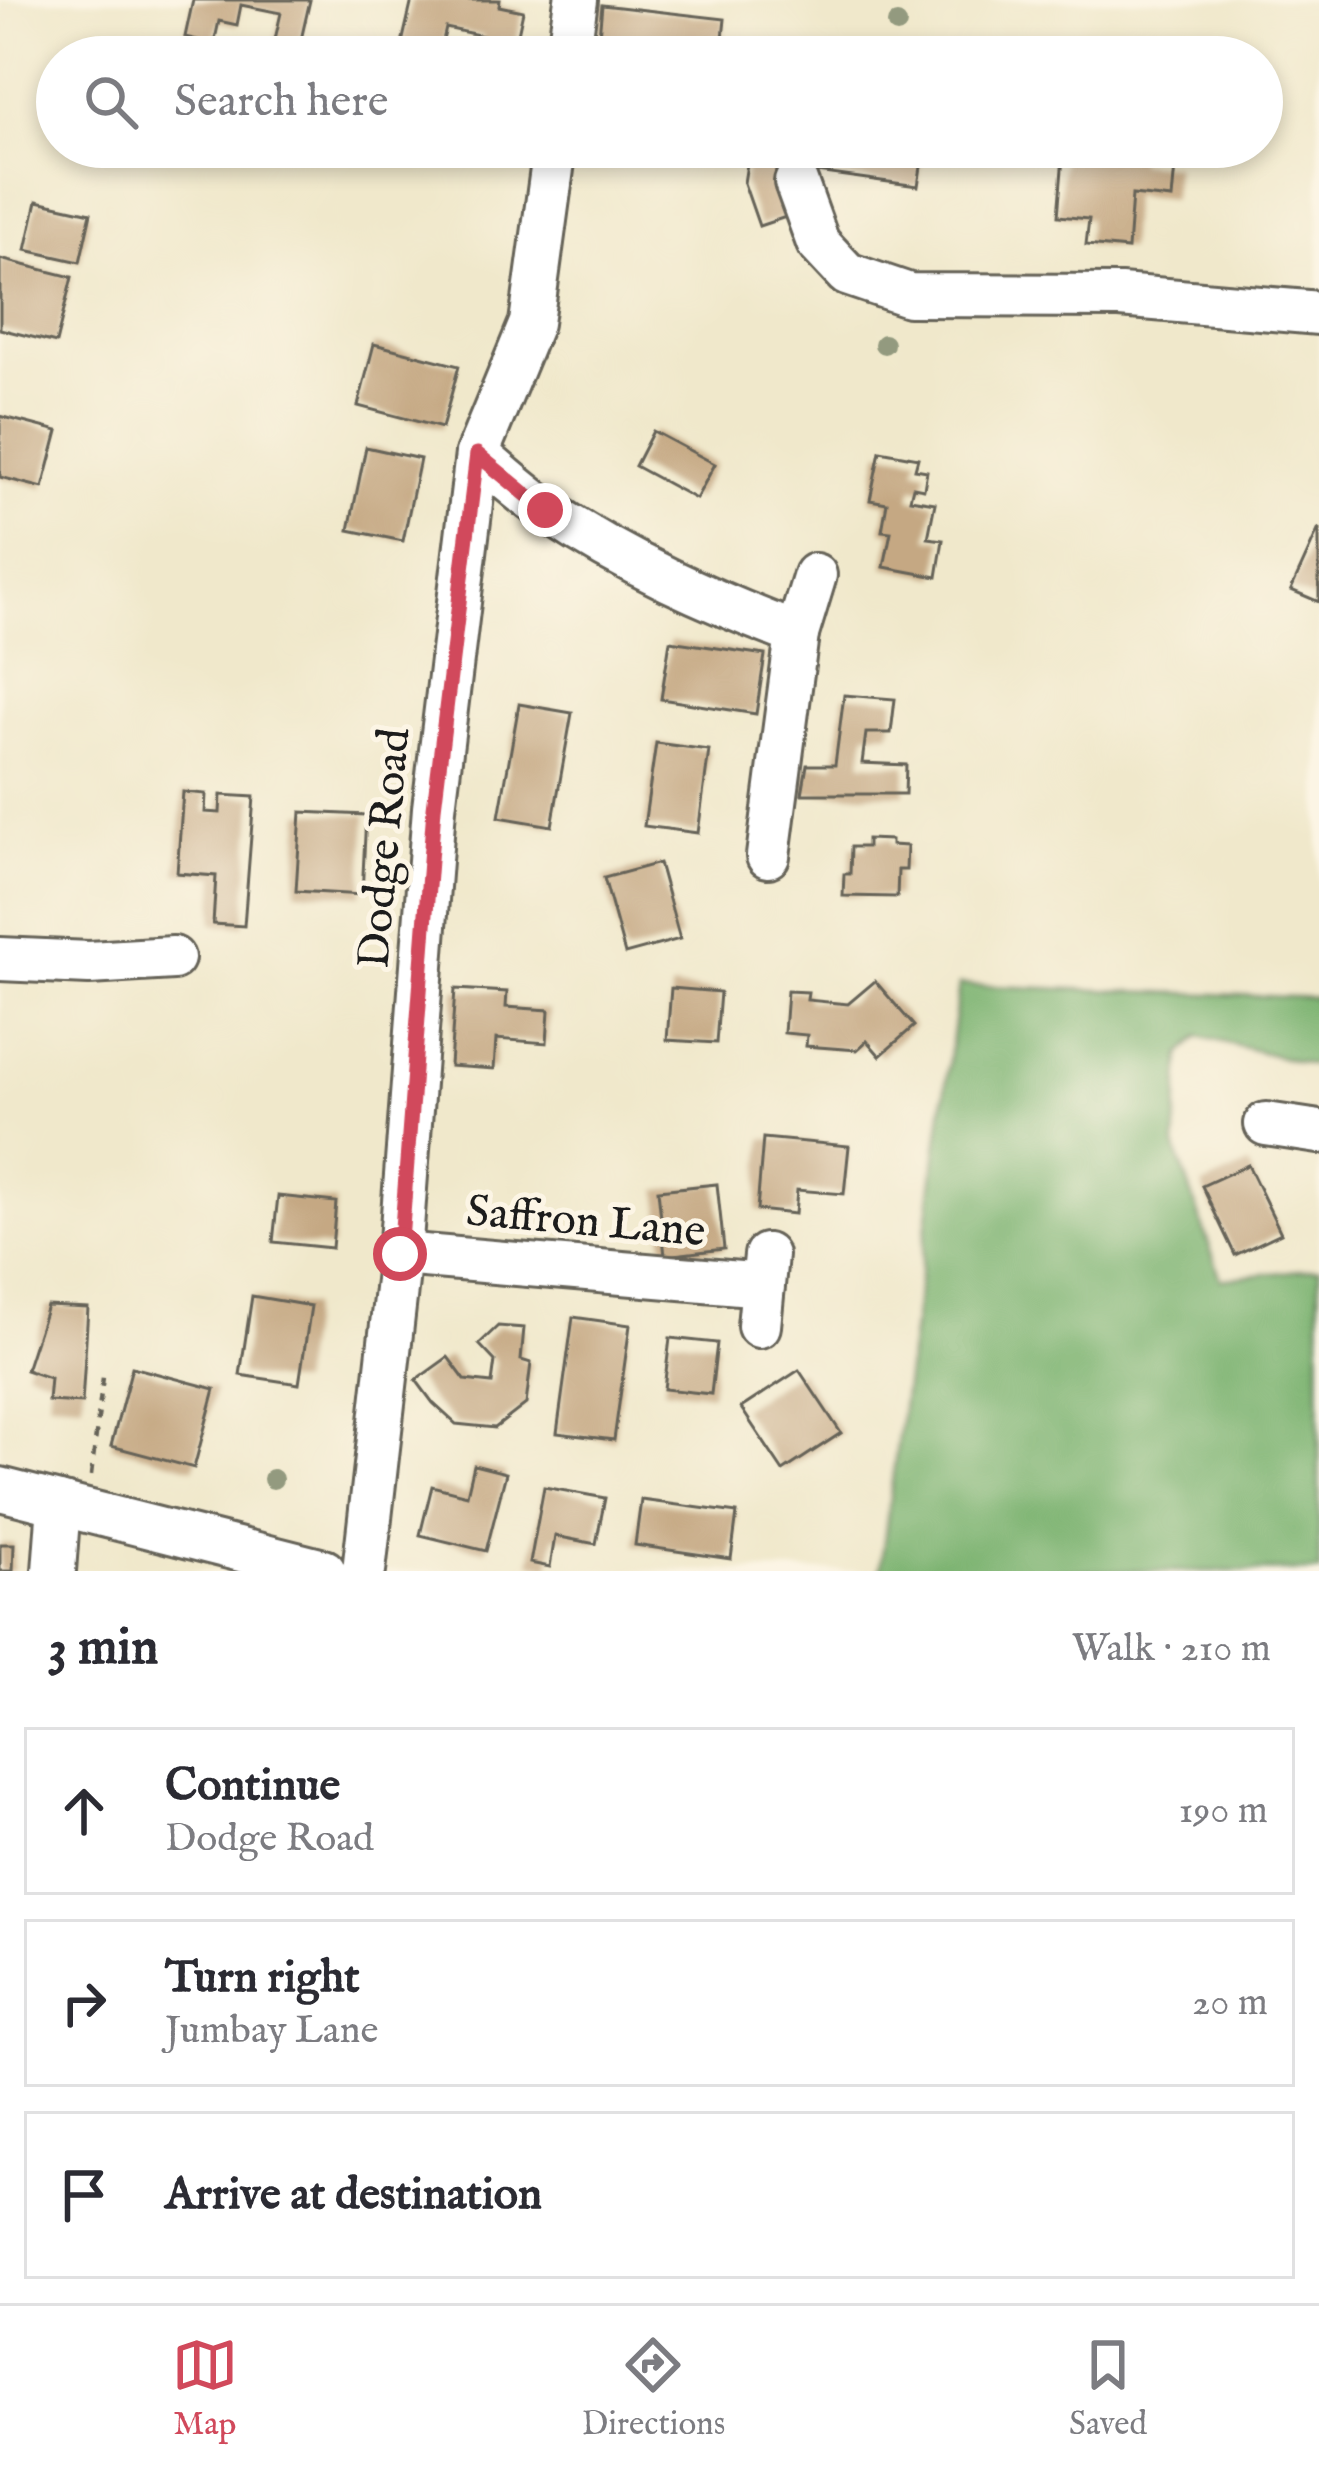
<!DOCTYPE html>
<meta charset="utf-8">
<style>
:root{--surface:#fff;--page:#f2f2f3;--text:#2b2b33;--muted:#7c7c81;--line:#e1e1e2;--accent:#d1495b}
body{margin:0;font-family:"IM FELL English",serif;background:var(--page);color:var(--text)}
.stop{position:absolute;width:36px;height:36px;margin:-27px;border:9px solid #d1495b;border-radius:50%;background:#fff}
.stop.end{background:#d1495b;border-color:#fff;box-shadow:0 3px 12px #0008}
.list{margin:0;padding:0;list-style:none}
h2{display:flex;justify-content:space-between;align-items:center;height:156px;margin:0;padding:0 48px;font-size:51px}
h2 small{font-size:39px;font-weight:400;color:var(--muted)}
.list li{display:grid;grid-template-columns:78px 1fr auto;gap:36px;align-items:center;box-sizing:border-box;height:168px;margin:0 24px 24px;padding:0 24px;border:3px solid var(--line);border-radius:0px}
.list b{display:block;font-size:45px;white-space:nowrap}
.list p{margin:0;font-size:39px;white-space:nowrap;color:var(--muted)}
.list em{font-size:39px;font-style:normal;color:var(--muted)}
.icon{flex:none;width:66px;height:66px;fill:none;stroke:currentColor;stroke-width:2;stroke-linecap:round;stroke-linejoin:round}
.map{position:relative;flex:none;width:1319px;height:1571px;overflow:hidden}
.search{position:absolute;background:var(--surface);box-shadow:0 6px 18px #0003;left:36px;right:36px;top:36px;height:132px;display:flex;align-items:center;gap:30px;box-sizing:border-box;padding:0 42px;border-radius:66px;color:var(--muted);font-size:45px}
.sheet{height:732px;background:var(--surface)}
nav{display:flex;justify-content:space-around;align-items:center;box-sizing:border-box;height:168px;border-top:3px solid var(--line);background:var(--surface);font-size:33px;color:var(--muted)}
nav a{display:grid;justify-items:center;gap:6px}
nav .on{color:var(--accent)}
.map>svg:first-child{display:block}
.forest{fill:#7ab270;stroke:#4b6746;stroke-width:3}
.building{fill:#c5a883}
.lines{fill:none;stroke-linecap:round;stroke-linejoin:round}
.minor-casing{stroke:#666359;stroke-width:48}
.path{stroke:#666359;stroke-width:4.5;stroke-dasharray:9 9;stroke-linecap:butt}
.minor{stroke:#fff;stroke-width:42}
.tree{fill:#939a7f}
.route{stroke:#d1495b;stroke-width:15}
.labels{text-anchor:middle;stroke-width:10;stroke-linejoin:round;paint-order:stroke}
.street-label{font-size:45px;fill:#1c1c1c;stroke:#fcf5e5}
</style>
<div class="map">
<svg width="1319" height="1571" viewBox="0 0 1319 1571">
<rect width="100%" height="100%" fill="#fcf5e5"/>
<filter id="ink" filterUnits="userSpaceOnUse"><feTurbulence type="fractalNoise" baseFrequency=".00833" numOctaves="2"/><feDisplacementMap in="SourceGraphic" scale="24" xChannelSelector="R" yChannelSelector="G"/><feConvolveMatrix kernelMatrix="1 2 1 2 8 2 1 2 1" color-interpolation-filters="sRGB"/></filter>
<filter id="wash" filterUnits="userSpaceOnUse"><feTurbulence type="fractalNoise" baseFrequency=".004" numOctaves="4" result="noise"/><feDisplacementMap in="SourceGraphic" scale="48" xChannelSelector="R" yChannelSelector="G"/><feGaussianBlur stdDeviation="2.7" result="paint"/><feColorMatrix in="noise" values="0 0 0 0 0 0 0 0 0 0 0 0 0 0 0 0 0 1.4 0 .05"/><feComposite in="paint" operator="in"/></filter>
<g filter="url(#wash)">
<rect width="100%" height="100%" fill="#f0e8cb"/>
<!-- forest -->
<path class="forest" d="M 959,985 L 1319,998 L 1319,1067 L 1199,1036 L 1181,1055 L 1175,1146 L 1221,1279 L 1319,1268 L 1319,1571 L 880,1571 Z"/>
<g id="blocks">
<!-- building -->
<g class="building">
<path d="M 193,0 L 310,0 L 298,53 L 273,48 L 281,13 L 241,5 L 237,25 L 219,21 L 214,44 L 185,37 Z"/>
<path d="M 412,0 L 500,0 L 499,6 L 523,11 L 513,57 L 479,57 L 483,36 L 446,28 L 439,57 L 421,57 L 400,52 Z"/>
<path d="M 602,5 L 725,19 L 721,57 L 597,57 Z"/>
<path d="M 762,147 L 924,147 L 918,186 L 809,171 L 811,155 L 787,152 L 782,190 L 798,213 L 759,226 L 744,183 L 749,151 L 761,153 Z"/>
<path d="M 1086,147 L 1139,147 L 1138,163 L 1175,166 L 1172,199 L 1132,195 L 1128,249 L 1086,245 L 1089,219 L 1058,216 L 1063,157 L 1085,159 Z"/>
<path d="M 37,201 L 91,213 L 80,262 L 26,250 Z"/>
<path d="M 0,259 L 72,277 L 56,343 L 0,329 Z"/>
<path d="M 374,344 L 459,366 L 442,428 L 358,406 Z"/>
<path d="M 0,416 L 58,431 L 43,488 L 0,477 Z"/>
<path d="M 653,431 L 715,464 L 696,499 L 635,466 Z"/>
<path d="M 366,447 L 420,459 L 403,541 L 349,530 Z"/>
<path d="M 880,451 L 918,458 L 915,469 L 927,471 L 924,489 L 913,487 L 910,499 L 935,503 L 928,538 L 943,540 L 937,577 L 884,567 L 891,532 L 882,531 L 887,503 L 870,500 Z"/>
<path d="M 1319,528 L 1319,602 L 1291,590 Z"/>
<path d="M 670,641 L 765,655 L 756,714 L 661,699 Z"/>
<path d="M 844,695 L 895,699 L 891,733 L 866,733 L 862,763 L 906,765 L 905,794 L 802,794 L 807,765 L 835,765 Z"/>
<path d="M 519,704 L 572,713 L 552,826 L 499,817 Z"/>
<path d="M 656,743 L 709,750 L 698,833 L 644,826 Z"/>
<path d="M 183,792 L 206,794 L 205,812 L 220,813 L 221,795 L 254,797 L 244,926 L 213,924 L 216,876 L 177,873 Z"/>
<path d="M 301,812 L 366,815 L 362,895 L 296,891 Z"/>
<path d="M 867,839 L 891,840 L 891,845 L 907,846 L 906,870 L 898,870 L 897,897 L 843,896 L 844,874 L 850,874 L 851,847 L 867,847 Z"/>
<path d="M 659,863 L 680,939 L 625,954 L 604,878 Z"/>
<path d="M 875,981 L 914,1026 L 880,1056 L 867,1041 L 857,1050 L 806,1046 L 807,1035 L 784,1033 L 787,991 L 808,992 L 807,1000 L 848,1004 Z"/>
<path d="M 671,988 L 720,992 L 716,1043 L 667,1040 Z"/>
<path d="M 455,989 L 507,992 L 506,1007 L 549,1010 L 547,1043 L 496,1039 L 494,1069 L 450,1066 Z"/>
<path d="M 763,1138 L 849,1146 L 844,1194 L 797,1190 L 795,1214 L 757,1210 Z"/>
<path d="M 1248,1165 L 1281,1233 L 1235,1255 L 1202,1186 Z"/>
<path d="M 717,1184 L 724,1249 L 665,1256 L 658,1190 Z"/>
<path d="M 278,1196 L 336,1202 L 332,1248 L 273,1242 Z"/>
<path d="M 252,1296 L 311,1306 L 299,1384 L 240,1375 Z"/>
<path d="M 47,1306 L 88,1308 L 82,1403 L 48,1401 L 50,1378 L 26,1370 Z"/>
<path d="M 573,1317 L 630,1325 L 614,1440 L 557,1433 Z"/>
<path d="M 498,1326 L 524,1328 L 521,1360 L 531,1363 L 526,1404 L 495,1428 L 456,1424 L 433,1403 L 416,1380 L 448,1357 L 465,1380 L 492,1383 L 495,1361 L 479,1344 Z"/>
<path d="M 670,1338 L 717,1343 L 711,1394 L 664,1389 Z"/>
<path d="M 132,1367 L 215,1389 L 194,1468 L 111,1446 Z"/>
<path d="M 799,1370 L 841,1433 L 783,1471 L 741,1408 Z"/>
<path d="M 474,1465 L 506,1473 L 486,1551 L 420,1535 L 432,1486 L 467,1495 Z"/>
<path d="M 544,1487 L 605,1498 L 596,1544 L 555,1536 L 550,1567 L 530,1563 Z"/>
<path d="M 641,1500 L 737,1513 L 731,1559 L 635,1545 Z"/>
<path d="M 0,1544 L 14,1544 L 13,1571 L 0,1571 Z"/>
</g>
</g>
</g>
<g filter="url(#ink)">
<use href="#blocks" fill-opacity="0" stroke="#666359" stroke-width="3"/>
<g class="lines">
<defs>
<g id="minor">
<path d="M 568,57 L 576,0"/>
<path d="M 796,182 L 818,243 L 847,274 L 909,295 L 1120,296 L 1319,313"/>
<path d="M 477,454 C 500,473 523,495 549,512 C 627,564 710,601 797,634 L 768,856"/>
<path d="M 797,634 L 815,575"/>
<path d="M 0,959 L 89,963 L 173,958"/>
<path d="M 1266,1124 L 1319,1132"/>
<path d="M 400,1254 L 763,1285"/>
<path d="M 759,1326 L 766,1255"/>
<path d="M 0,1489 L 324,1571"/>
<path d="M 54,1571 L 59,1504"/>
<path d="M 364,1571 L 400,1254 L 434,808 L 477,454 L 531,323 L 555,147"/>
</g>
</defs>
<!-- minor casing -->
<use href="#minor" class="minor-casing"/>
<!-- path -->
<path class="path" d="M 91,1476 L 103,1377"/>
<!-- minor -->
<use href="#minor" class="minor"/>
</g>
<!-- trees -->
<g class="tree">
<circle cx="897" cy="24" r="10"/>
<circle cx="884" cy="344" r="10"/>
<circle cx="273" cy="1479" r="10"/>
</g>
</g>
<g class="lines" filter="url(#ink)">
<!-- route -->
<path class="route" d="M 400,1254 L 434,808 L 477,454 L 545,510"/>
</g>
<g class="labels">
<!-- street labels -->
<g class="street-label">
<text transform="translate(382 848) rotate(-85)" y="16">Dodge Road</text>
<text transform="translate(586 1219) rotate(5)" y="16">Saffron Lane</text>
</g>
</g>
</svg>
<div class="stop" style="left:400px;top:1254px"></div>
<div class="stop end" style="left:545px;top:510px"></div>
<div class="search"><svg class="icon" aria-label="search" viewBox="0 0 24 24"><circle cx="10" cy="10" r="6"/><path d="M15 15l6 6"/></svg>Search here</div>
</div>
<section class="sheet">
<h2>3 min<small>Walk · 210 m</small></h2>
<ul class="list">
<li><svg class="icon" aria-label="ahead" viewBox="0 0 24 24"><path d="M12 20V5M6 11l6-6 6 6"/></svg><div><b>Continue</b><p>Dodge Road</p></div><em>190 m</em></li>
<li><svg class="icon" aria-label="right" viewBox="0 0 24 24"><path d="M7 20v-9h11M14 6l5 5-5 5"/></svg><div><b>Turn right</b><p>Jumbay Lane</p></div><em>20 m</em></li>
<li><svg class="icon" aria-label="arrive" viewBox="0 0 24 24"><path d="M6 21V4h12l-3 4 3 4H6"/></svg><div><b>Arrive at destination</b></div></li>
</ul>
</section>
<nav>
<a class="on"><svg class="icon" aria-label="map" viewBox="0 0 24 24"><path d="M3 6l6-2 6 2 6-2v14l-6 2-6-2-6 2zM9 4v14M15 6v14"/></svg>Map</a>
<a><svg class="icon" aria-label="directions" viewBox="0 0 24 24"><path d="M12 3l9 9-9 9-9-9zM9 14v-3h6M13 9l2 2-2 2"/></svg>Directions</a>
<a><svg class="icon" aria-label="saved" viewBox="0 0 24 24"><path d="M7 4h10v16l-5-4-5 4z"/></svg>Saved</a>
</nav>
